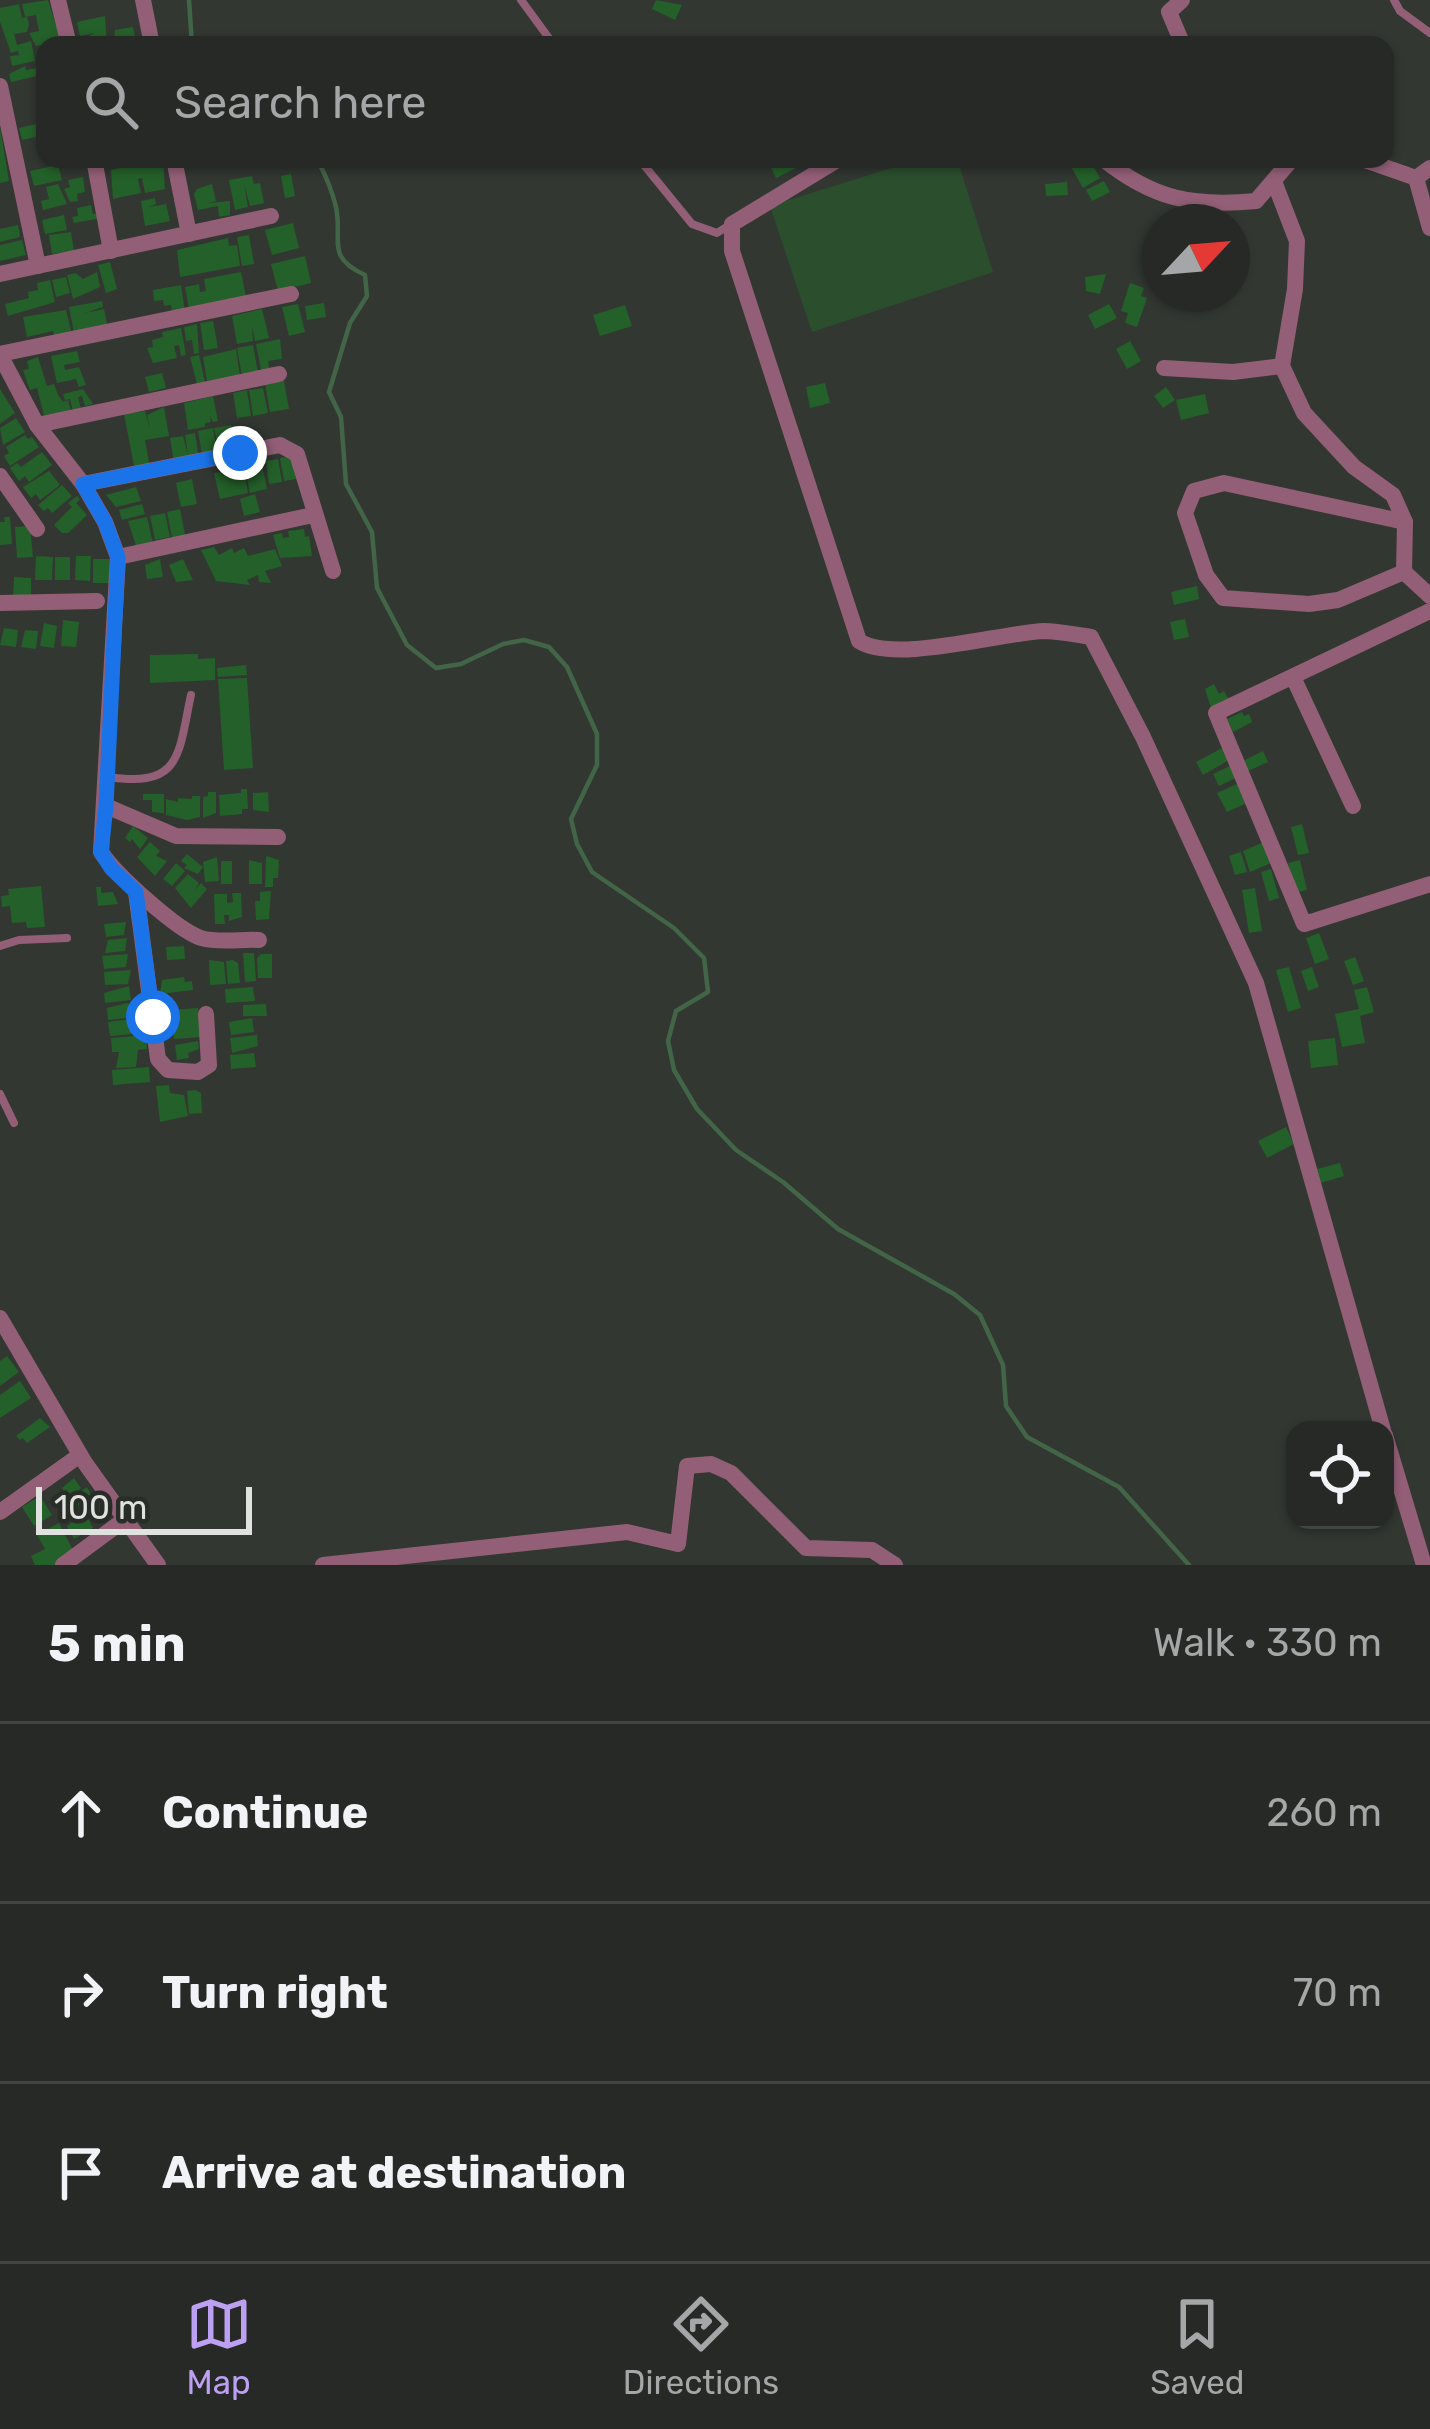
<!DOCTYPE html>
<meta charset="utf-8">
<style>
:root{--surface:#262926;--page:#323532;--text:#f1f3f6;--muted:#a4a6a7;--line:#424543;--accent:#bca0f2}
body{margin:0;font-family:Rubik,sans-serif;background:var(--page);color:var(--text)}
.controls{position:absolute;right:36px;bottom:36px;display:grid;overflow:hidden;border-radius:24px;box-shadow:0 3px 9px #0004}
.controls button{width:108px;height:108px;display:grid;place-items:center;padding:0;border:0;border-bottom:3px solid var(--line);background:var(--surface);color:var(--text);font:60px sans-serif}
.compass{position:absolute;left:1142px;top:204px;width:108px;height:108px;border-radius:50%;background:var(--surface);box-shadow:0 3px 9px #0004;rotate:64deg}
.scale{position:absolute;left:36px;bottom:30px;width:216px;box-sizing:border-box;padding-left:12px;border:6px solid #dfe2df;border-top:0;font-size:33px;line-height:42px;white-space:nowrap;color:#dfe2df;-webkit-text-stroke:9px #282d28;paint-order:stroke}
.stop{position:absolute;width:36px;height:36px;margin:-27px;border:9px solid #1a73e8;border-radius:50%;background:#fff}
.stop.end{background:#1a73e8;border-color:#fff;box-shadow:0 3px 12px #0008}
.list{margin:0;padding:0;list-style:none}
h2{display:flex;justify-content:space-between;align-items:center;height:156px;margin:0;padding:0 48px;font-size:51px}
h2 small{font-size:39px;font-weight:400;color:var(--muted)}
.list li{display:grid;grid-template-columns:78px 1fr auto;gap:36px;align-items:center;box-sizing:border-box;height:180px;padding:0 48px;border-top:3px solid var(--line)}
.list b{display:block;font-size:45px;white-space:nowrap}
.list em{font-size:39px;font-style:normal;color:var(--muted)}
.icon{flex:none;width:66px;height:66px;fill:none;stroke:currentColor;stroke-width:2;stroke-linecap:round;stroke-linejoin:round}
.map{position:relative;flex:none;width:1430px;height:1565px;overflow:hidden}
.search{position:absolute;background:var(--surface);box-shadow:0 3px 9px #0004;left:36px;right:36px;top:36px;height:132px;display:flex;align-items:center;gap:30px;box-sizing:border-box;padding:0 42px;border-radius:24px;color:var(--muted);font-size:45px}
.sheet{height:696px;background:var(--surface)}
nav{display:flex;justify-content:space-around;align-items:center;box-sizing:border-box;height:168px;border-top:3px solid var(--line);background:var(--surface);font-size:33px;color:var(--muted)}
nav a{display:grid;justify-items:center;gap:6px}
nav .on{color:var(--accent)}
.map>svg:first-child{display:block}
.green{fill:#2b4f2d}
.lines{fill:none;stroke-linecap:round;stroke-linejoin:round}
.stream{stroke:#436547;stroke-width:4.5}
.building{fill:#246029}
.service{stroke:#935f77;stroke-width:8}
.minor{stroke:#935f77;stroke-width:16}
.route{stroke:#1a73e8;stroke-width:15}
</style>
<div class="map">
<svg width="1430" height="1565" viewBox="0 0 1430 1565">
<rect width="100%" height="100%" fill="#323732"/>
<!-- green -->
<path class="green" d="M 920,159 L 957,159 L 993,272 L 812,332 L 770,206 Z"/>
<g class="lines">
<!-- stream -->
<g class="stream">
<path d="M 189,0 L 192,45"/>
<path d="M 317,159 C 325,174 332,190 336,207 C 343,241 325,257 365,275 L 367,296 L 350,323 L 329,392 L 341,417 L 346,484 L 372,532 L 377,588 L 407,645 L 436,668 L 461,664 L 503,644 L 524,640 L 549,647 L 567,667 L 597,734 L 597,765 L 571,819 L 577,844 L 592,872 L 674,928 L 704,958 L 708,992 L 676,1011 L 668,1041 L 674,1070 L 697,1109 L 736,1150 L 783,1182 L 838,1229 L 954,1294 L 980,1315 L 1003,1365 L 1006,1406 L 1027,1437 L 1119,1487 L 1189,1565"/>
</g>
</g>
<!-- building -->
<g class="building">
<path d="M 48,0 L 61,41 L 36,46 L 29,33 L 39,31 L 36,15 L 25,17 L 22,4 Z"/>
<path d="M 656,0 L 682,5 L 675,20 L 652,9 Z"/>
<path d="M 19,4 L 22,18 L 27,17 L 29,24 L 27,32 L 14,34 L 17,45 L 31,41 L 35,61 L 12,66 L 10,56 L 19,55 L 18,51 L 11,53 L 0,22 L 0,8 Z"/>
<path d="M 105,16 L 107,45 L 87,45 L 85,38 L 94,33 L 80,36 L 77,22 Z"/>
<path d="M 133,27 L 136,41 L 113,45 L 115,30 Z"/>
<path d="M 25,66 L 26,70 L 36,68 L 37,76 L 11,82 L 9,74 Z"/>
<path d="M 45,122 L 45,135 L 22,140 L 19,128 Z"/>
<path d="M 0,127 L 9,181 L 0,183 Z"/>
<path d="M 163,159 L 165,189 L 145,193 L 142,178 L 138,179 L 141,193 L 113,199 L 111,170 Z"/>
<path d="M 767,159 L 814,159 L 776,178 Z"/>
<path d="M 1077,159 L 1089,159 L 1100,178 L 1083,188 L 1069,163 Z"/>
<path d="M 58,165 L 62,180 L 34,186 L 30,171 Z"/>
<path d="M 291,174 L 295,196 L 285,198 L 281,176 Z"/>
<path d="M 252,176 L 254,184 L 260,183 L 264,203 L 250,206 L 244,184 L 248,207 L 235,210 L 229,180 Z"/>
<path d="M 83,177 L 85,192 L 77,194 L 78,201 L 70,202 L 64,189 L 70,187 L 68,180 Z"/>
<path d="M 1104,181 L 1110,192 L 1092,201 L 1086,190 Z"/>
<path d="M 1067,182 L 1068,195 L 1046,196 L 1045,184 Z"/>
<path d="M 58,184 L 67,204 L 43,210 L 41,201 L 49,199 L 46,187 Z"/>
<path d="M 212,184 L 216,201 L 208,203 L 230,201 L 230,215 L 219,217 L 218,206 L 198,210 L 194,194 L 197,189 Z"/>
<path d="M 155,198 L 156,204 L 149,207 L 166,204 L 170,221 L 145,226 L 141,201 Z"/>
<path d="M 91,205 L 93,214 L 99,213 L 101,218 L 74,223 L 72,217 L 78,216 L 77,208 Z"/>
<path d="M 64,215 L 67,230 L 45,234 L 42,220 Z"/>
<path d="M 293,223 L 299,248 L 272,255 L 265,230 Z"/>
<path d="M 18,225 L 20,237 L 0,242 L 0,229 Z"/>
<path d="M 71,232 L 74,251 L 52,254 L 49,235 Z"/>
<path d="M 249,235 L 254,264 L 242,266 L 237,237 Z"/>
<path d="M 228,238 L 229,246 L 237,245 L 240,266 L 180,277 L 177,250 Z"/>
<path d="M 22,240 L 26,255 L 0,261 L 0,245 Z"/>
<path d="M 305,256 L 311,283 L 278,291 L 271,264 Z"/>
<path d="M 110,262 L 117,289 L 106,293 L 98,265 Z"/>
<path d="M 97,272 L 100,287 L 73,299 L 67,275 L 76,273 L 83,279 Z"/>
<path d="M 241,272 L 247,302 L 189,309 L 185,287 L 199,284 L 200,292 L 206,291 L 204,279 Z"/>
<path d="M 1106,274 L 1100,294 L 1086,291 L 1085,277 Z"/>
<path d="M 66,277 L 70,293 L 56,297 L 52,280 Z"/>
<path d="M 50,280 L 55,302 L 8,316 L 5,304 L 29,298 L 28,292 L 38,290 L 37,283 Z"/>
<path d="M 1130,283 L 1144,288 L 1141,296 L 1147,298 L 1137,327 L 1125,323 L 1128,313 L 1121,311 Z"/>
<path d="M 181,285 L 185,312 L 172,314 L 171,305 L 164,306 L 163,300 L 154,301 L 153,290 Z"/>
<path d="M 102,301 L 103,307 L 85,313 L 104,309 L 108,328 L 74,333 L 69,307 Z"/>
<path d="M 324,303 L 326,317 L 307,320 L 305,306 Z"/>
<path d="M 298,304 L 305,332 L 289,336 L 282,307 Z"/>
<path d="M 1109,304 L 1117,318 L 1095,329 L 1088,315 Z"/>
<path d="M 625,305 L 632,326 L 600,336 L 593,315 Z"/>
<path d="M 262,309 L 269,338 L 255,341 L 252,327 L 253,341 L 237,344 L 232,316 Z"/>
<path d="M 66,310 L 72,335 L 55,339 L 53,331 L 27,337 L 23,317 Z"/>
<path d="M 213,321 L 218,348 L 204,350 L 200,323 Z"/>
<path d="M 197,324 L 199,353 L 194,354 L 192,340 L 186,341 L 184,327 Z"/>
<path d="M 181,328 L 186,355 L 181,356 L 179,345 L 174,346 L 177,358 L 153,363 L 147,348 L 153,347 L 152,340 L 163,337 L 162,332 Z"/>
<path d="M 280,339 L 282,359 L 268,361 L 269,368 L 261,370 L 256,344 Z"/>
<path d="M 1130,341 L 1141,361 L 1127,369 L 1116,349 Z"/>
<path d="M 253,345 L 258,373 L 242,376 L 237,348 Z"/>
<path d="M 236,349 L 240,376 L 207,381 L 203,357 Z"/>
<path d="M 77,351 L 80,362 L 64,365 L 65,370 L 79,367 L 86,385 L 79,387 L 76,379 L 57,383 L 51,356 Z"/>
<path d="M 199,355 L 205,382 L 197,384 L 190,357 Z"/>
<path d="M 38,357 L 47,386 L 54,384 L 58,395 L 63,402 L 68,400 L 71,411 L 44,415 L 37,388 L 30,390 L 23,370 L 29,369 L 27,361 Z"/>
<path d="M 162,373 L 166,388 L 149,392 L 145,377 Z"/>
<path d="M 284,381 L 289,409 L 270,412 L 265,384 Z"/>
<path d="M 825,383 L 830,403 L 810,408 L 806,387 Z"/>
<path d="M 1166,387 L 1175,400 L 1163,408 L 1154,396 Z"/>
<path d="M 263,388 L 268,413 L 253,416 L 249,390 Z"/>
<path d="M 0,389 L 15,413 L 0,424 Z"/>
<path d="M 83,389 L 93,404 L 85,406 L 82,396 L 78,397 L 81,409 L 73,412 L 70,399 L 65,400 L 63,394 Z"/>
<path d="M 247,390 L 251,416 L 237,418 L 233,393 Z"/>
<path d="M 1205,394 L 1209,413 L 1181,420 L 1176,400 Z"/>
<path d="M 213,396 L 218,421 L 213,422 L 210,416 L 211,422 L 205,423 L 205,427 L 188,430 L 184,403 Z"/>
<path d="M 164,407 L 169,436 L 145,440 L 150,468 L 135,471 L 124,414 L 145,411 L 150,429 L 147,415 Z"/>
<path d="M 16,418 L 25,432 L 3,445 L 0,428 Z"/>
<path d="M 231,425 L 236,447 L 219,451 L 214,428 Z"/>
<path d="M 213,428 L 217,452 L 202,454 L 198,431 Z"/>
<path d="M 195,433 L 199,459 L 174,463 L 170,438 L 183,436 L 188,455 L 185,435 Z"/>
<path d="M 25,435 L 28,439 L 32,437 L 39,447 L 10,466 L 4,456 L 9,453 L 6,447 Z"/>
<path d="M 42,452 L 52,465 L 29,482 L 25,476 L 19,481 L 10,468 L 17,463 L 21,467 Z"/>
<path d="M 292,456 L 296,479 L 284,481 L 280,458 Z"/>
<path d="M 278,459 L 282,482 L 269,484 L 266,461 Z"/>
<path d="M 262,465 L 267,489 L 250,493 L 245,469 Z"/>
<path d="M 244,469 L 248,493 L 220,499 L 214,473 Z"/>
<path d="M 49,471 L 60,485 L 40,500 L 36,494 L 31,498 L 23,487 Z"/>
<path d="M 192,479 L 197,504 L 181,507 L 176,483 Z"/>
<path d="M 62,485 L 72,496 L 52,513 L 48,508 L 44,511 L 38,505 Z"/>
<path d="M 136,487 L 141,501 L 116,507 L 106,495 Z"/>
<path d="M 255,494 L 260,512 L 244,516 L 240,499 Z"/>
<path d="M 77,496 L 80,499 L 76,503 L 87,515 L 68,533 L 62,533 L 54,525 L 72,507 L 68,503 Z"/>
<path d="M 142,504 L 145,514 L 122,520 L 119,510 Z"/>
<path d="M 180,509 L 185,535 L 172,538 L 167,512 Z"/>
<path d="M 165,513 L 170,537 L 155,540 L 150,516 Z"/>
<path d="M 4,517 L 10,517 L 12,544 L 0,545 L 0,522 L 5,522 Z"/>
<path d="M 147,517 L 153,543 L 136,546 L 128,521 Z"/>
<path d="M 30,526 L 33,557 L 17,558 L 15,527 Z"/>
<path d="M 304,529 L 305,537 L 309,536 L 312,556 L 280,558 L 273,535 L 282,533 L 283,538 L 289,537 L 288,531 Z"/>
<path d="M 214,547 L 219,555 L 232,548 L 234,553 L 244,548 L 248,556 L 275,549 L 282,566 L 265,571 L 271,583 L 259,582 L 258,575 L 247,580 L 250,585 L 216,581 L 201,550 Z"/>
<path d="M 36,556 L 53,557 L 52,580 L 35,580 Z"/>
<path d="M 76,556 L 91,556 L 90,581 L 75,580 Z"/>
<rect x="55" y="557" width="15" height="23"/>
<rect x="93" y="559" width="17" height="24"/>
<path d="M 160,559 L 163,577 L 147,579 L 145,565 Z"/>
<path d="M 183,559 L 193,580 L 176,582 L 169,565 Z"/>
<path d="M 14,577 L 31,578 L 31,597 L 13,597 Z"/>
<path d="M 1197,586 L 1199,599 L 1174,605 L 1171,592 Z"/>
<path d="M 1185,619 L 1189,637 L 1174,640 L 1170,622 Z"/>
<path d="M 63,620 L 79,622 L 76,647 L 61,646 Z"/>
<path d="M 44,623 L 57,626 L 54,648 L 40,646 Z"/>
<path d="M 4,628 L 18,630 L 16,647 L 0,645 Z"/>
<path d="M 25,630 L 38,631 L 36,649 L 21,647 Z"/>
<path d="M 198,654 L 198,659 L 215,658 L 215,680 L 150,683 L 150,655 Z"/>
<path d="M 246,665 L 247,675 L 218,677 L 217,668 Z"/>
<path d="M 247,678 L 253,768 L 224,770 L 218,679 Z"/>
<path d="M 1214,684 L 1219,694 L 1224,691 L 1229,700 L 1211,708 L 1205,689 Z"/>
<path d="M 1242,712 L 1244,716 L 1249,714 L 1252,722 L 1233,732 L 1227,719 Z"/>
<path d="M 1222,748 L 1229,760 L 1203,775 L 1196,762 Z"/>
<path d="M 1263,751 L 1268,762 L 1248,771 L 1243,761 Z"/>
<path d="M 1234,764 L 1240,776 L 1219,786 L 1213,774 Z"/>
<path d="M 1241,782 L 1249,802 L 1227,812 L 1217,793 Z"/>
<path d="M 241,789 L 247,789 L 248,809 L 242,809 L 242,814 L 220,816 L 219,795 L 241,793 Z"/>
<path d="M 208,792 L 216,792 L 216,813 L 203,818 L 203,797 L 208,796 Z"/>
<path d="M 268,792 L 269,812 L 253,810 L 253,793 Z"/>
<path d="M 143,794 L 164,794 L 164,813 L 152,812 L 152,800 L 143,800 Z"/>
<path d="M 192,796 L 200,796 L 200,817 L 187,820 L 166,815 L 166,799 L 178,802 L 178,798 L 192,799 Z"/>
<path d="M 1302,824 L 1309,853 L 1298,855 L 1291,827 Z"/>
<path d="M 133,826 L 148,838 L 140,849 L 132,839 L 130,842 L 125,838 Z"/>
<path d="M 150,842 L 160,851 L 156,856 L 167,861 L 155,876 L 137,857 Z"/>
<path d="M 1264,842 L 1271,863 L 1250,872 L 1243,851 Z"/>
<path d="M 1241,852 L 1247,872 L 1235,875 L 1229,856 Z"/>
<path d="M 187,854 L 203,867 L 198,874 L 184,868 L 187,865 L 181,861 Z"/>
<path d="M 266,856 L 279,860 L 278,878 L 273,878 L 273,887 L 265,887 Z"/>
<path d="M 217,857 L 219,881 L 205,882 L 203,862 Z"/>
<path d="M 249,860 L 262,863 L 262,884 L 249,884 Z"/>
<path d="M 1300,860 L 1307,890 L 1295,893 L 1288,863 Z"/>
<rect x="221" y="861" width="11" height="23"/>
<path d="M 176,863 L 185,871 L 172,886 L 163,879 Z"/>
<path d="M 1271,869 L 1279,898 L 1269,901 L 1261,872 Z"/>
<path d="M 188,874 L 199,883 L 195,890 L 201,883 L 207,889 L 191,908 L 175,888 Z"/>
<path d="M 41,886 L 45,927 L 27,928 L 26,922 L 12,923 L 10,906 L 2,907 L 1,896 L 9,895 L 8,889 Z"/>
<path d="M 96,887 L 101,887 L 101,893 L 113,892 L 118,904 L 98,906 Z"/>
<path d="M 1255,888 L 1262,931 L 1249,933 L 1242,890 Z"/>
<path d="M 271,891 L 269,919 L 256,920 L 255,901 L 260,901 L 260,892 Z"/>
<path d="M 232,893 L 241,893 L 242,917 L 229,921 L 229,915 L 224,915 L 225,924 L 215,924 L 214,894 L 227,894 L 227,903 L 233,902 Z"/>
<path d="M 126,922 L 124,935 L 106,937 L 104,924 Z"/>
<path d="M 1319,933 L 1329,959 L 1315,964 L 1306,938 Z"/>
<path d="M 127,938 L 125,951 L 105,953 L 108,940 Z"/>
<path d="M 184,946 L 185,959 L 167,960 L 166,947 Z"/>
<path d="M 243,953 L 254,953 L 256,981 L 245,982 Z"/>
<path d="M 128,954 L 126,967 L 104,969 L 102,956 Z"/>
<path d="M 261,954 L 272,954 L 272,978 L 258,978 L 257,958 Z"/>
<path d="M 1355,957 L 1364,981 L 1353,985 L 1344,961 Z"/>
<path d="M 209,960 L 224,962 L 226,984 L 210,985 Z"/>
<path d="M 233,960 L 238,963 L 240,983 L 228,984 L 226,961 Z"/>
<path d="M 1289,967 L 1301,1008 L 1288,1012 L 1276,970 Z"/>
<path d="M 1312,967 L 1319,987 L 1308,991 L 1301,971 Z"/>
<path d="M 131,970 L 128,984 L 105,985 L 104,972 Z"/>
<path d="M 184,977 L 185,982 L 192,981 L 193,990 L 160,994 L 162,980 Z"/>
<path d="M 129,986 L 131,1000 L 105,1003 L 104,993 Z"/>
<path d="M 253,987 L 255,1001 L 226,1003 L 225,989 Z"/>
<path d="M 1367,987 L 1374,1012 L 1360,1016 L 1365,1043 L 1342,1047 L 1335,1014 L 1359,1009 L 1354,990 Z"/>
<path d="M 127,1003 L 134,1005 L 135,1017 L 108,1020 L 107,1008 Z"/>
<path d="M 266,1004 L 267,1016 L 243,1016 L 243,1005 Z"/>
<path d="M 198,1008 L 201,1037 L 174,1039 L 171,1010 Z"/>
<path d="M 252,1018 L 254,1032 L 231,1035 L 229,1022 Z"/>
<path d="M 131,1019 L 133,1034 L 110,1036 L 108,1022 Z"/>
<path d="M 146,1035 L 147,1049 L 138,1050 L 136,1067 L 116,1068 L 119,1052 L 112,1052 L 111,1038 Z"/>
<path d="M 257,1035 L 258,1046 L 232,1053 L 230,1038 Z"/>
<path d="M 1335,1038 L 1338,1065 L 1311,1068 L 1308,1041 Z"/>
<path d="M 198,1041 L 199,1049 L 188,1053 L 189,1058 L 177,1060 L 175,1045 Z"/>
<path d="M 254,1053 L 256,1067 L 231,1069 L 230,1055 Z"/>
<path d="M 149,1067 L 150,1082 L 113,1085 L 112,1070 Z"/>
<path d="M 169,1085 L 170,1093 L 184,1095 L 188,1116 L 160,1122 L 156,1086 Z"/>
<path d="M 195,1090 L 201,1093 L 202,1113 L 189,1114 L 187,1091 Z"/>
<path d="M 1286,1127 L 1294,1144 L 1267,1158 L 1258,1141 Z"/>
<path d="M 1340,1163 L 1344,1176 L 1321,1183 L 1317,1169 Z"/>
<path d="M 7,1356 L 19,1372 L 0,1386 L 0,1361 Z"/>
<path d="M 20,1381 L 31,1398 L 0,1418 L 0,1395 Z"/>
<path d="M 40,1418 L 50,1427 L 27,1443 L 23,1438 L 20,1440 L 16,1436 Z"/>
<path d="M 74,1478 L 81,1488 L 75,1495 L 87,1487 L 92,1497 L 74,1508 L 62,1488 Z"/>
<path d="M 40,1496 L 52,1515 L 34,1526 L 22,1507 Z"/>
<path d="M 85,1513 L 93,1528 L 74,1539 L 67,1526 Z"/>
<path d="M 59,1523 L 75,1554 L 56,1565 L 35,1565 L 31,1556 L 45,1549 L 37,1535 Z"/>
</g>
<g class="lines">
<!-- service -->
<g class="service">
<path d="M 521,0 L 554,45"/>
<path d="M 1394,0 L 1400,11 L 1430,33"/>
<path d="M 639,159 L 692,224 L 717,233 L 728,226"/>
<path d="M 108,777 C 182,788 178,755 191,695"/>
<path d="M 0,946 L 19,940 L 67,938"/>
<path d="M 0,1094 L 14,1123"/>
</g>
<!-- minor -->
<g class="minor">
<path d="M 58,0 L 69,45"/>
<path d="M 143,0 L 152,45"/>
<path d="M 1182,0 L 1169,12 L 1183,45"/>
<path d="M 1284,45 L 1301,45"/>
<path d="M 0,86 L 38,266"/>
<path d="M 94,159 L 111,251"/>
<path d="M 174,159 L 189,234"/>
<path d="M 839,159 L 732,224 L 732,251 L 859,641 C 895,664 999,633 1044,631 C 1059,631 1076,635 1091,637 L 1143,737 L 1256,983 L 1383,1430"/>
<path d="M 1103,159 C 1153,199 1192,207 1256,201 L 1292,159"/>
<path d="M 1362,159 L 1416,178 L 1430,168"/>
<path d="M 1416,178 L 1430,228"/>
<path d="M 1275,184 L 1297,241 L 1295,289 L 1282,366 L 1304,413 L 1354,467 L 1393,495 L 1405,522 L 1404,572 L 1430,596"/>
<path d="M 0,274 L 271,216"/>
<path d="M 0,354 L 291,294"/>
<path d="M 0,355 L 37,425 L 83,484 L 105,522 L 118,557 L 101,852 C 115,874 177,930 201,938 C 217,943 242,939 259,940"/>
<path d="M 1164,368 L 1233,372 L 1282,366"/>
<path d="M 37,425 L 279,374"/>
<path d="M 0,476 L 37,529"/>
<path d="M 83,484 L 280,445 L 297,454 L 333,571"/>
<path d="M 118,557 L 313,515"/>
<path d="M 1404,572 L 1338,600 L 1309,604 L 1223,598 L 1206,575 L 1185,513 L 1194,491 L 1224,483 L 1405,522"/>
<path d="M 0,603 L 97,601"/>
<path d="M 1430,611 L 1216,713 L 1304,924 L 1430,884"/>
<path d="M 1293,677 L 1353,806"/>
<path d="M 106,806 L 176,836 L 278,837"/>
<path d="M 136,892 L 158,1059 L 168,1070 L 198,1072 L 209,1065 L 206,1014"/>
<path d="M 0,1318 L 85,1463 L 158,1565"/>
<path d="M 1385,1435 L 1424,1565"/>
<path d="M 0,1512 L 80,1455"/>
<path d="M 63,1565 L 124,1520"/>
<path d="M 323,1565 L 627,1532 L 678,1544 L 687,1466 L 711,1464 L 731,1473 L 806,1548 L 872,1550 L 895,1565"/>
</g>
</g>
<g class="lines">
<!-- route -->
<path class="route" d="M 153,1017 L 136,892 L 111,868 L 101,852 L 106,806 L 118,557 L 105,522 L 83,484 L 240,453"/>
</g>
</svg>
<div class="controls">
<button><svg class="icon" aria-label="locate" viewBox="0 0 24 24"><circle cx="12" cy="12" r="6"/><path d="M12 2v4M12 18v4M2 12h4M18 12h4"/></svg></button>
</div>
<svg class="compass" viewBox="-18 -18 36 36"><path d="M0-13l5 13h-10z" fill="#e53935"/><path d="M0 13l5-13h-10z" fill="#a4a6a7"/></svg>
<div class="scale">100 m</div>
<div class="stop" style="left:153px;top:1017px"></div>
<div class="stop end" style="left:240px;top:453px"></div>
<div class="search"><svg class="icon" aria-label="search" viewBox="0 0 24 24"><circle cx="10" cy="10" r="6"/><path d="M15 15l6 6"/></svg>Search here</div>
</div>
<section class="sheet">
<h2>5 min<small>Walk · 330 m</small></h2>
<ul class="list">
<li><svg class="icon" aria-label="ahead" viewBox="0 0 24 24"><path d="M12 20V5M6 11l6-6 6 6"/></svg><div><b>Continue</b></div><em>260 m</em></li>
<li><svg class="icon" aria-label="right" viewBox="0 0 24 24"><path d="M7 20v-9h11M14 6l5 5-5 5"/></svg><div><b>Turn right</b></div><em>70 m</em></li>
<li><svg class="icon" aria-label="arrive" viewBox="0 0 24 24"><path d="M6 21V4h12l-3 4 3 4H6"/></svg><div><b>Arrive at destination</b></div></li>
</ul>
</section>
<nav>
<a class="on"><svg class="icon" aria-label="map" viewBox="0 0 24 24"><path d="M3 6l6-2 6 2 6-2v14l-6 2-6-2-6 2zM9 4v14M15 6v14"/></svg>Map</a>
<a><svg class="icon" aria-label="directions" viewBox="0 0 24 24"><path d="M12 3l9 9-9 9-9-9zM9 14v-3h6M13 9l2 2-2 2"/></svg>Directions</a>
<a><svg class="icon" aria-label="saved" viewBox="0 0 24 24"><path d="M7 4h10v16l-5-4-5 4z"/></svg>Saved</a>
</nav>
